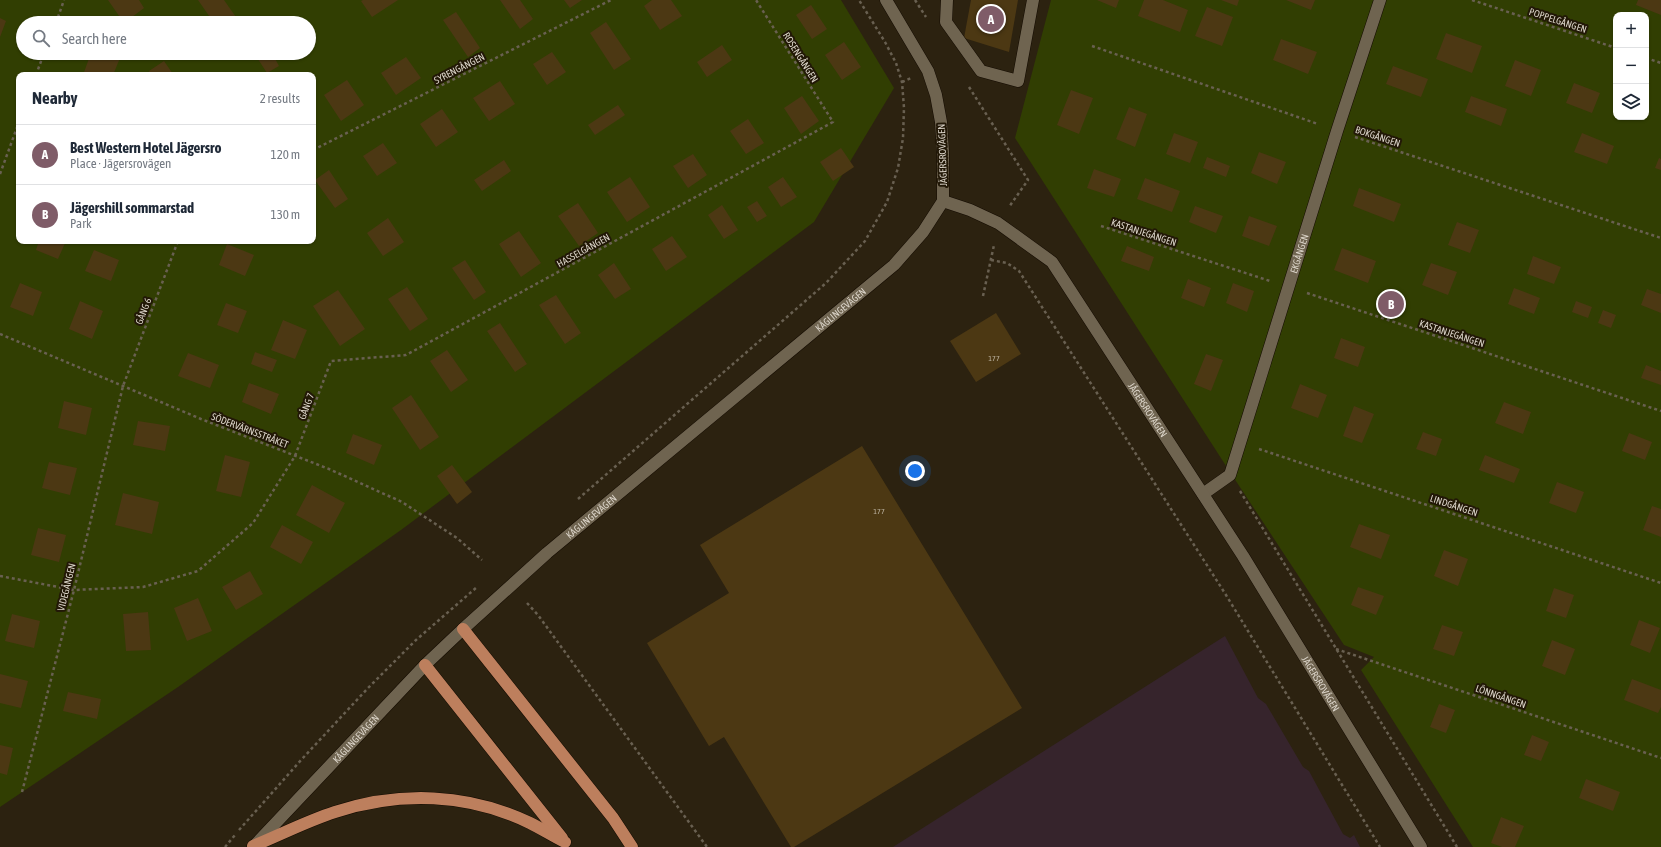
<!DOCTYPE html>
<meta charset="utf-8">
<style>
:root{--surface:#fff;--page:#f2f2f3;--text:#1f2937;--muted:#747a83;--line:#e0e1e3;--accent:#7f5c68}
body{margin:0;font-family:"Asap Condensed",sans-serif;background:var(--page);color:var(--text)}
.controls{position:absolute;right:12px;top:12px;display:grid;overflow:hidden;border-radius:8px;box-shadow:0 1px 3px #0004}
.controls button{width:36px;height:36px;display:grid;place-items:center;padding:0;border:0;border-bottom:1px solid var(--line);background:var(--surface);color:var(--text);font:20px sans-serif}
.you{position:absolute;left:915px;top:471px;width:14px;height:14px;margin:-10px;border:3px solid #fff;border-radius:50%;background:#1a73e8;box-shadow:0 0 0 6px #1a73e833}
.badge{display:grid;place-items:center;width:26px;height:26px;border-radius:50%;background:var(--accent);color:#fff;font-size:13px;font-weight:700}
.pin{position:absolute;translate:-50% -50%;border:2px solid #fff;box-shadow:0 1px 4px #0006}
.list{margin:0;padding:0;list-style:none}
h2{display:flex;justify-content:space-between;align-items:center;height:52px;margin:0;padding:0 16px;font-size:17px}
h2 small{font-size:13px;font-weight:400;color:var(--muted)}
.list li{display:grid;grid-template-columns:26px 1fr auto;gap:12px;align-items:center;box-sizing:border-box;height:60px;padding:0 16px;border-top:1px solid var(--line)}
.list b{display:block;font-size:15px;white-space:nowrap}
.list p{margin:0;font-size:13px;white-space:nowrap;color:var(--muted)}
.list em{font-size:13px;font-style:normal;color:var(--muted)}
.icon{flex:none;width:22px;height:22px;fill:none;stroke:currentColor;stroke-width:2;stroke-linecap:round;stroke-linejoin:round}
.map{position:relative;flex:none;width:1661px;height:847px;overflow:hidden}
.search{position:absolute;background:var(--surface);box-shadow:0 1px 3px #0004;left:16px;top:16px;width:300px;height:44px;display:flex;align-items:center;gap:10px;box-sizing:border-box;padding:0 14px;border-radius:22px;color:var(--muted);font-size:15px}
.panel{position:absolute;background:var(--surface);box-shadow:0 1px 3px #0004;left:16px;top:72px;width:300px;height:172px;border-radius:8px}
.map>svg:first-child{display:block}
.commercial{fill:#36242c}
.green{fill:#313e02;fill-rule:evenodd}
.building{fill:#4c3813}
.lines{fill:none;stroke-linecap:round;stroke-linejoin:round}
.service-casing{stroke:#140b00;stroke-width:13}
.tertiary-casing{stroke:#140b00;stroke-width:13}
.secondary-casing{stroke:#140b00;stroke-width:13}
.motorway-casing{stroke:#140b00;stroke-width:13}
.path{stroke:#696051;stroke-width:2.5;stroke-dasharray:3 3;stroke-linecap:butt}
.service{stroke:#6f6450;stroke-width:12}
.tertiary{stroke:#6f6450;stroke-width:12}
.secondary{stroke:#6f6450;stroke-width:12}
.motorway{stroke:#bd7f5d;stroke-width:12}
.labels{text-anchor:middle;stroke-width:4;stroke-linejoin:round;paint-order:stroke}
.number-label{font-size:8px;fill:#b8ae9c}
.street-label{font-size:10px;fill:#dcd5ca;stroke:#221807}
</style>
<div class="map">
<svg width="1661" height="847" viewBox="0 0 1661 847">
<rect width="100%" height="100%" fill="#2c2210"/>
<!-- commercial -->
<path class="commercial" d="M 1225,636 L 1258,698 L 1266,704 L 1303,767 L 1309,771 L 1343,834 L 1350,838 L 1354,835 L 1360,847 L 893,847 Z"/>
<!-- green -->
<g class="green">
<path d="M 0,0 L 841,0 L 894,88 L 814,222 L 401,530 L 178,687 L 0,807 ZM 23,23 L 309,23 L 309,53 L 23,53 ZM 19,75 L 313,75 L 313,241 L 19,241 Z"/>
<path d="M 1051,0 L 1661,0 L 1661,847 L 1473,847 L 1361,670 L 1374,657 L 1344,645 L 1228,469 L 1015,138 ZM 1616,15 L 1646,15 L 1646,117 L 1616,117 Z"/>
</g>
<!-- building -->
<g class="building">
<path d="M 108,0 L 139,0 L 144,8 L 124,23 Z"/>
<path d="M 198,0 L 224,0 L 238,20 L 233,23 L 214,23 Z"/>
<path d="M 363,0 L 398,0 L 372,17 L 361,1 Z"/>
<path d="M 500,0 L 520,0 L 533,19 L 520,29 Z"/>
<path d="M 564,0 L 582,0 L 570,8 Z"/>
<path d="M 652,0 L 671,0 L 682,16 L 660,30 L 644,6 Z"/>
<path d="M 971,0 L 1018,0 L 1009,52 L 964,38 Z"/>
<path d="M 1097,0 L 1119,0 L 1116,8 Z"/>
<path d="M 1144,0 L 1163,0 L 1188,10 L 1180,32 L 1138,16 Z"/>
<path d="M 1221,0 L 1239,0 L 1237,6 Z"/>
<path d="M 1286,0 L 1315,0 L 1311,10 Z"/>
<path d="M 1638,0 L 1661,0 L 1661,15 L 1636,5 Z"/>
<path d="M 811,5 L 827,29 L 812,39 L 796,15 Z"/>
<path d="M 1207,7 L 1233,17 L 1222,46 L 1195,36 Z"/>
<path d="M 456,12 L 480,48 L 468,57 L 443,20 Z"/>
<path d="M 0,18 L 6,21 L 0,37 Z"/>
<path d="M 606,22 L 631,59 L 614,70 L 590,33 Z"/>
<path d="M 1446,33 L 1482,46 L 1472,73 L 1436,59 Z"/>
<path d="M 1281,39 L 1317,52 L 1308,74 L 1273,60 Z"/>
<path d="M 844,42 L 861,67 L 842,80 L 825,55 Z"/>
<path d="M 722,45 L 732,60 L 707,77 L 697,62 Z"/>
<path d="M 552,52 L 566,72 L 547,85 L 533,64 Z"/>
<path d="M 91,53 L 106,53 L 120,58 L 113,75 L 83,75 Z"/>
<path d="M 254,53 L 272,53 L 279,66 L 267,73 Z"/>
<path d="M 406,57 L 421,78 L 396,95 L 381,73 Z"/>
<path d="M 1515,60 L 1541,70 L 1531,96 L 1505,86 Z"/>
<path d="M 164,61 L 173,74 L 151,75 L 149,71 Z"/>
<path d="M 1393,66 L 1428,79 L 1421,97 L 1386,84 Z"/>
<path d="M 347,80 L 364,105 L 341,121 L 324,95 Z"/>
<path d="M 500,81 L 515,104 L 489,121 L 473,98 Z"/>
<path d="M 1574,83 L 1600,93 L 1592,113 L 1566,103 Z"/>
<path d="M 1071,90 L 1093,98 L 1079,134 L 1057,125 Z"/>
<path d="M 802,96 L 819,121 L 801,134 L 784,108 Z"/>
<path d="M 1471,96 L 1507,109 L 1501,126 L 1465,112 Z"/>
<path d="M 618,105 L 625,115 L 595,135 L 588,125 Z"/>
<path d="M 1129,107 L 1147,114 L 1135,147 L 1116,139 Z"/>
<path d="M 442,109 L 458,132 L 436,147 L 420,124 Z"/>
<path d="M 748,119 L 764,143 L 746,154 L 730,131 Z"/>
<path d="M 1174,133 L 1198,142 L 1190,163 L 1166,154 Z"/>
<path d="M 1582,133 L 1614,146 L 1607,164 L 1574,152 Z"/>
<path d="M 383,143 L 397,163 L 377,176 L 363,156 Z"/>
<path d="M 841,148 L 854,167 L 833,181 L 820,162 Z"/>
<path d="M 1259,152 L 1286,162 L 1277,184 L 1251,173 Z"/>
<path d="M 693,154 L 707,175 L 688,188 L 673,166 Z"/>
<path d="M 1207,157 L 1230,166 L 1226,177 L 1203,168 Z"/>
<path d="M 1659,158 L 1661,159 L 1661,170 L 1655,168 Z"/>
<path d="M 504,160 L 511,171 L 482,191 L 474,180 Z"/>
<path d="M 1094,169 L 1121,179 L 1114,197 L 1087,188 Z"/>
<path d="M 329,170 L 348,199 L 335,208 L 315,180 Z"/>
<path d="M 630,177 L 650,207 L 627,222 L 607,192 Z"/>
<path d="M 783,177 L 797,197 L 781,207 L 768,187 Z"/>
<path d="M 1145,178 L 1180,191 L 1172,212 L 1137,199 Z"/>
<path d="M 1359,188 L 1401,204 L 1394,222 L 1353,206 Z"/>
<path d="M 757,201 L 767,216 L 757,222 L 747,207 Z"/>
<path d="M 578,203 L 598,233 L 579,246 L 558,216 Z"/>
<path d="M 722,205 L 738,230 L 724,239 L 708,215 Z"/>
<path d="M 1195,206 L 1223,216 L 1216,233 L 1189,222 Z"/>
<path d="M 1249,216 L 1277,226 L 1269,246 L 1242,236 Z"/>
<path d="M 388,218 L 404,242 L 383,256 L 367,233 Z"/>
<path d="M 1457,222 L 1479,230 L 1470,253 L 1448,245 Z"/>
<path d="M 519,231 L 541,263 L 521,277 L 499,244 Z"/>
<path d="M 672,236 L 687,257 L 666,271 L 652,249 Z"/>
<path d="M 39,241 L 66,241 L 58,259 L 36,250 Z"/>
<path d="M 227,244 L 254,255 L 245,276 L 219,265 Z"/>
<path d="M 1127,246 L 1154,257 L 1149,271 L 1121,261 Z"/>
<path d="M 1342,248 L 1376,261 L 1368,283 L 1334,270 Z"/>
<path d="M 94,250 L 119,260 L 111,281 L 85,271 Z"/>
<path d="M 1533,256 L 1561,267 L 1554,284 L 1527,274 Z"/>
<path d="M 465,260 L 486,292 L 474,300 L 452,268 Z"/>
<path d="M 614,263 L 631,289 L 615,299 L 598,275 Z"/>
<path d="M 1431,263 L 1457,272 L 1448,295 L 1422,285 Z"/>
<path d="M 1188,279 L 1211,288 L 1204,307 L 1181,298 Z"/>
<path d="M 20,283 L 42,292 L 33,316 L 10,307 Z"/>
<path d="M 1233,283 L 1254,291 L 1247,312 L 1226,303 Z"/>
<path d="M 407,287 L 428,319 L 410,331 L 388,299 Z"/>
<path d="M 1514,288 L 1540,298 L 1534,314 L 1508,304 Z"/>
<path d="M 1647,289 L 1661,294 L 1661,313 L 1641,305 Z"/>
<path d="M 338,290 L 365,329 L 340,346 L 313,306 Z"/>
<path d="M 556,295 L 581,333 L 565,344 L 539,305 Z"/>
<path d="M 80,301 L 103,311 L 92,339 L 69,329 Z"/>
<path d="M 1576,301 L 1592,307 L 1588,318 L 1572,312 Z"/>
<path d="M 226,303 L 247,311 L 238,333 L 217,325 Z"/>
<path d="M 1603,310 L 1616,315 L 1611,328 L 1598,323 Z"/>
<path d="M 996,313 L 1021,354 L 976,382 L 950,341 Z"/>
<path d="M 283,320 L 307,330 L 295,359 L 271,350 Z"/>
<path d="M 500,323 L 527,364 L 515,372 L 487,331 Z"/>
<path d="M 1341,338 L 1365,347 L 1358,367 L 1334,358 Z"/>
<path d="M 447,350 L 468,380 L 451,392 L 430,361 Z"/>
<path d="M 255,352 L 277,360 L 272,372 L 251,364 Z"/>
<path d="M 188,353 L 219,365 L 210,388 L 178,376 Z"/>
<path d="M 1206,354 L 1223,360 L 1211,391 L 1194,384 Z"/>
<path d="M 1646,365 L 1661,371 L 1661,385 L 1641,378 Z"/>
<path d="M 249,383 L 279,394 L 271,414 L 242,402 Z"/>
<path d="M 1300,384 L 1327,395 L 1318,418 L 1291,408 Z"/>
<path d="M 411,395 L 439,437 L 420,450 L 392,408 Z"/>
<path d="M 64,401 L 92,408 L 86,435 L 58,428 Z"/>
<path d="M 1504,402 L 1531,412 L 1523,434 L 1495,423 Z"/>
<path d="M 1354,406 L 1374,414 L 1362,443 L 1343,436 Z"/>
<path d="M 138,421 L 170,426 L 165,451 L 133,445 Z"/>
<path d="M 1423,432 L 1442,439 L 1436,456 L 1416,449 Z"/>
<path d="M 1629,433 L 1652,442 L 1645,460 L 1622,451 Z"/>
<path d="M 353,434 L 382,445 L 374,465 L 346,453 Z"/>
<path d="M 862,446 L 1022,708 L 794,847 L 791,847 L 724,737 L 709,746 L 647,643 L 729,593 L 700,545 Z"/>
<path d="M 225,455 L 250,462 L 241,497 L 216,491 Z"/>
<path d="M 1485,455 L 1520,469 L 1514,483 L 1479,470 Z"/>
<path d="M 49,462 L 77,468 L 70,495 L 42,488 Z"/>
<path d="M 452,465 L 472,492 L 457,504 L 437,476 Z"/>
<path d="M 1557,482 L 1584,492 L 1576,513 L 1549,503 Z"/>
<path d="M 312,485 L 345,503 L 329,533 L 296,515 Z"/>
<path d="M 123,493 L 159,502 L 152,534 L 115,525 Z"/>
<path d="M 1652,506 L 1661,509 L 1661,537 L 1643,530 Z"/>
<path d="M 1359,524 L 1390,535 L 1381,559 L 1350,547 Z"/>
<path d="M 282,525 L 313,542 L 301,564 L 270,547 Z"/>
<path d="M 38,528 L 66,535 L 59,562 L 31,555 Z"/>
<path d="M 1444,550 L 1468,559 L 1458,586 L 1434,576 Z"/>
<path d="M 250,571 L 263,594 L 236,610 L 222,587 Z"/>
<path d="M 1358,587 L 1384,596 L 1376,615 L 1351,605 Z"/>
<path d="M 1554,588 L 1574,595 L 1566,618 L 1546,611 Z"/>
<path d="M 198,598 L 212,631 L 187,641 L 174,608 Z"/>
<path d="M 148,612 L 151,650 L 126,651 L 123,614 Z"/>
<path d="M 12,614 L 40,621 L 34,648 L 5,641 Z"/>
<path d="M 1639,620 L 1660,628 L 1650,653 L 1630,645 Z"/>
<path d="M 1442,625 L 1463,632 L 1454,656 L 1433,649 Z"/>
<path d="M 1552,640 L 1575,649 L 1565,675 L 1542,666 Z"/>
<path d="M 0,674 L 28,681 L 21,708 L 0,703 Z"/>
<path d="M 1632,679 L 1661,690 L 1661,707 L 1658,713 L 1624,700 Z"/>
<path d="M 68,692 L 101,699 L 97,719 L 63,711 Z"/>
<path d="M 1439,704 L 1455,710 L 1446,733 L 1430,727 Z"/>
<path d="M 1532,735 L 1549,742 L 1541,761 L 1524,755 Z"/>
<path d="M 0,745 L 13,748 L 7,775 L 0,773 Z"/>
<path d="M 1586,779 L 1620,792 L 1613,811 L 1579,798 Z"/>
<path d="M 1501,817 L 1524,826 L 1515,847 L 1502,847 L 1491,843 Z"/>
</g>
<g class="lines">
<defs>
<g id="service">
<path d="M 947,0 L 946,22 L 981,71 L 1018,81 L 1033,0"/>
<path id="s1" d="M 1203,494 L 1230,475 L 1337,131 L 1380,0"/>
</g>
<g id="tertiary">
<path id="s2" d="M 943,201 L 970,210 L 998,223 L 1052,262 L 1243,556 L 1421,847"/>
</g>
<g id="secondary">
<path id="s3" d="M 254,846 L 425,665 L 463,629 L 547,553 L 894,265 L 923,232 L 943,201 L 943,152 L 941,122 L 936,95 L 928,71 L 886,0"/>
</g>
<g id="motorway">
<path d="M 463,629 L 613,818 L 632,847"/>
<path d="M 425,665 L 562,838"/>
<path d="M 253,846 C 280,835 307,821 335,812 C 400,791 468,793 530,823 C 542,829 553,836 565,842"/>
</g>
</defs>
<!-- service casing -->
<use href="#service" class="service-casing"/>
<!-- tertiary casing -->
<use href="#tertiary" class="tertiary-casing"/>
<!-- secondary casing -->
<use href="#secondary" class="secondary-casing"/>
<!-- motorway casing -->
<use href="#motorway" class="motorway-casing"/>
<!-- path -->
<g class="path">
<path d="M 915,0 L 926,17"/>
<path d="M 1472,0 L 1616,48"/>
<path d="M 56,23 L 64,0"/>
<path d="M 1092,46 L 1318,124"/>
<path d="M 1646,58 L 1661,63"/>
<path d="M 36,75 L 44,53"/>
<path d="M 902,82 L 911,78"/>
<path d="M 969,87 L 1028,180 L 1009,207"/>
<path d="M 1355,137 L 1661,238"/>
<path d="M 313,150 L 611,0"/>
<path d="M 0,174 L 19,122"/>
<path d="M 1101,226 L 1270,281"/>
<path d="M 991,260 L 1007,263 L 1019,271 L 1226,595 L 1380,847"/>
<path d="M 1307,293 L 1661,411"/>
<path d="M 983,296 L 994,245"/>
<path d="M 0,334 L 201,419 L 329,469 L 402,502 L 457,538 L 482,560"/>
<path d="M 1259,449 L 1661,583"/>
<path d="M 1240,491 L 1457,847"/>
<path d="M 578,499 L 826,283 L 865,241 L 887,202 L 898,168 L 903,138 L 904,108 L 902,82 L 896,63 L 885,42 L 859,0"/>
<path d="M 0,576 L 74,590 L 143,587 L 198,571 L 253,523 L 295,456 L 331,361 L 406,355 L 833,122 L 756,0"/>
<path d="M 527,603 L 538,615 L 707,847"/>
<path d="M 1336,649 L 1661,758"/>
<path d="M 22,792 L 74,590 L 123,386 L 178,241"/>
<path d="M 239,830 L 302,759 L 368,688 L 416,640 L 477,587"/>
<path d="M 225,847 L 235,835"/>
</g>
<!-- service -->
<use href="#service" class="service"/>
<!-- tertiary -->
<use href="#tertiary" class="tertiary"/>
<!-- secondary -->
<use href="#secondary" class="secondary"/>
<!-- motorway -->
<use href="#motorway" class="motorway"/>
</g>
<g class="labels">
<!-- number labels -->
<g class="number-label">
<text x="994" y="361">177</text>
<text x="879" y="514">177</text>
</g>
<!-- street labels -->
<g class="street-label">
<text transform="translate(1558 20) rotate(18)" y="4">POPPELGÅNGEN</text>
<text transform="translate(801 57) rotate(58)" y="4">ROSENGÅNGEN</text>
<text transform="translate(459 68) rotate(-27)" y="4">SYRENGÅNGEN</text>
<text transform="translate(1378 136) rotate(18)" y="4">BOKGÅNGEN</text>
<text transform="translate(942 155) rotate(-92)" y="4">JÄGERSROVÄGEN</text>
<text transform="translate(1144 232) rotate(18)" y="4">KASTANJEGÅNGEN</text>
<text transform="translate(583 250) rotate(-29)" y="4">HASSELGÅNGEN</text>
<text dy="4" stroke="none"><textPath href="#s1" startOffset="265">EKGÅNGEN</textPath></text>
<text dy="4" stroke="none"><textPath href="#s3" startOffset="796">KÄGLINGEVÄGEN</textPath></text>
<text transform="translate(143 311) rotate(-69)" y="4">GÅNG 6</text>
<text transform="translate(1452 333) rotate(18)" y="4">KASTANJEGÅNGEN</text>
<text transform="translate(306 406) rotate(-70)" y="4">GÅNG 7</text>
<text dy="4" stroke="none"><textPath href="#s2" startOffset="302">JÄGERSROVÄGEN</textPath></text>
<text transform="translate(250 430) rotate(21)" y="4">SÖDERVÄRNSSTRÅKET</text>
<text transform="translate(1454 505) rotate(18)" y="4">LINDGÅNGEN</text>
<text dy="4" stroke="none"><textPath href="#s3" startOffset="472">KÄGLINGEVÄGEN</textPath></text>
<text transform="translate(66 587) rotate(-76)" y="4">VIDEGÅNGEN</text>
<text dy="4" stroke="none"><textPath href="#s2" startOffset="626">JÄGERSROVÄGEN</textPath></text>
<text transform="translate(1501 696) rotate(19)" y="4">LÖNNGÅNGEN</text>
<text dy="4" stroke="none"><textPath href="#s3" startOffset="148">KÄGLINGEVÄGEN</textPath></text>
</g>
</g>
</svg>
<div class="controls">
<button>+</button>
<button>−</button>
<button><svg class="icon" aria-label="layers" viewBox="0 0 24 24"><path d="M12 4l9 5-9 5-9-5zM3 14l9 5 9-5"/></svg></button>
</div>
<div class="you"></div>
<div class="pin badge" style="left:991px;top:19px">A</div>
<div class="pin badge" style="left:1391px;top:304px">B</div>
<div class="search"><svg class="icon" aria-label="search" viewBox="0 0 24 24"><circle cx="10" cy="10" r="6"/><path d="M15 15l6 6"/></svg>Search here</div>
<section class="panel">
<h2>Nearby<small>2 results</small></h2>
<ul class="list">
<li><span class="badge">A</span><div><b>Best Western Hotel Jägersro</b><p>Place · Jägersrovägen</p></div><em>120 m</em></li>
<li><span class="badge">B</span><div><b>Jägershill sommarstad</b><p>Park</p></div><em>130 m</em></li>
</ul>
</section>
</div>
